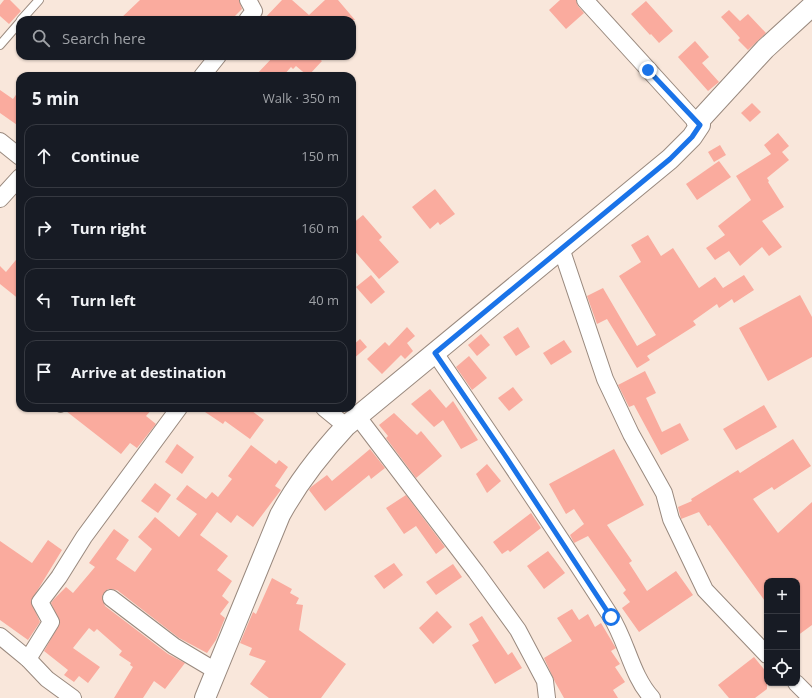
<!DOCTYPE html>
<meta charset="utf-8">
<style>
:root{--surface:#171b24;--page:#242831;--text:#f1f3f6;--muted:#9ea1a6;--line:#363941}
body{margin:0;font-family:"Open Sans",sans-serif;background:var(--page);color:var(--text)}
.controls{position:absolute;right:12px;bottom:12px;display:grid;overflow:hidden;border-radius:8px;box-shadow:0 1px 3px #0004}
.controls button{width:36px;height:36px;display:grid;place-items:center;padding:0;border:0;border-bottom:1px solid var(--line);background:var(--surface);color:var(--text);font:20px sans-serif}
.stop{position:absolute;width:12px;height:12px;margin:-9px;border:3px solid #1a73e8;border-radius:50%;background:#fff}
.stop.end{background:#1a73e8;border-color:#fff;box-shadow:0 1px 4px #0008}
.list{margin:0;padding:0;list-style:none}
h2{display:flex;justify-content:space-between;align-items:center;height:52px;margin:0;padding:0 16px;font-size:17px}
h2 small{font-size:13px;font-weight:400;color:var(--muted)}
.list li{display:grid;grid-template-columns:26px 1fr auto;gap:12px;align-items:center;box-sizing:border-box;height:64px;margin:0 8px 8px;padding:0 8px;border:1px solid var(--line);border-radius:12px}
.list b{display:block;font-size:15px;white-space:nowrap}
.list em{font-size:13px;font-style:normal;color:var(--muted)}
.icon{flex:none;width:22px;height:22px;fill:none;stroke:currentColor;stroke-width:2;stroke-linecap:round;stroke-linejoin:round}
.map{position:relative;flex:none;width:812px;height:698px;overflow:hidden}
.search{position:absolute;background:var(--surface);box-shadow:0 1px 3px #0004;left:16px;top:16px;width:340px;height:44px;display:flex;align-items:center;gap:10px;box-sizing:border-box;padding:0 14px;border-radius:12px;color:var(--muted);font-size:15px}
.panel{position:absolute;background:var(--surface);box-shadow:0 1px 3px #0004;left:16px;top:72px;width:340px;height:340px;border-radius:12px}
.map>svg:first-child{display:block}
.building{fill:#faab9e}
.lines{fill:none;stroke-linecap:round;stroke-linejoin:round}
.service-casing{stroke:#99897e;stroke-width:10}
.minor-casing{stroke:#99897e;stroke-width:18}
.tertiary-casing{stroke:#99897e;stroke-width:22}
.service{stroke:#fff;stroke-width:8}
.minor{stroke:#fff;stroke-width:16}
.tertiary{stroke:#fff;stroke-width:20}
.route{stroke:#1a73e8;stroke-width:5}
</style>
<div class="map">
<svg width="812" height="698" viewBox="0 0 812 698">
<rect width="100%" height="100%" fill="#f9e7db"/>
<!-- building -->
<g class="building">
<path d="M 4,0 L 10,0 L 21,11 L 9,24 L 0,16 L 0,5 Z"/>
<path d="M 140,0 L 239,0 L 242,9 L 231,20 L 119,20 Z"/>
<path d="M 282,0 L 292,0 L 309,15 L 325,0 L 338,0 L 355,20 L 263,20 Z"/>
<path d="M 560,0 L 576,0 L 578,6 L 584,13 L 566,29 L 549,10 Z"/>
<path d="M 646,1 L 673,31 L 659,43 L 651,34 L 650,35 L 631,14 Z"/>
<path d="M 729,10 L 740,21 L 748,14 L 766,33 L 748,50 L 738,40 L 740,38 L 721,17 Z"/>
<path d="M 695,41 L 709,57 L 702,63 L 719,82 L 708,91 L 678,57 Z"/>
<path d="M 274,56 L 316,56 L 322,61 L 308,76 L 296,66 L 293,69 L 291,67 L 283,76 L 255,76 Z"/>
<path d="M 20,89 L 20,127 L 0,113 L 0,90 L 13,99 Z"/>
<path d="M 752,103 L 761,112 L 750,122 L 741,113 Z"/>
<path d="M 778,133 L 789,146 L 782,152 L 789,160 L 767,178 L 769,181 L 768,182 L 784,207 L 762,221 L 782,247 L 769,256 L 762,247 L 740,266 L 729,251 L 715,260 L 706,248 L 725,235 L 718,226 L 751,200 L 736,176 L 771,154 L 764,145 Z"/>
<path d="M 720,145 L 726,155 L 714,162 L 708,152 Z"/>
<path d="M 719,161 L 731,177 L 697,200 L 686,184 Z"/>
<path d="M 435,189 L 455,214 L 440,225 L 438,222 L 430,229 L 412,207 Z"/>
<path d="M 363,215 L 382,237 L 379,240 L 399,262 L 379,279 L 352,248 L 352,224 Z"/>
<path d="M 648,235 L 661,256 L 673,248 L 699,288 L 715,277 L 723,288 L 744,275 L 754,290 L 734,303 L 732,299 L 719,308 L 717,304 L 693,321 L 696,325 L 647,356 L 650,360 L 637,368 L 607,319 L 597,324 L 587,296 L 603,288 L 637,346 L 656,335 L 619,276 L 641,262 L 631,245 Z"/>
<path d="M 20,255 L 20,300 L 0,284 L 0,266 L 6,272 Z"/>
<path d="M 371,275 L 385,292 L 371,304 L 356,287 Z"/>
<path d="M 800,295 L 812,317 L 812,357 L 768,381 L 739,328 Z"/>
<path d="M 407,327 L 415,336 L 407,343 L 413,351 L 405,359 L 401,355 L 382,374 L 367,359 L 385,342 L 389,346 Z"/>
<path d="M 518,327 L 530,347 L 516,356 L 503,337 Z"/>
<path d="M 481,334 L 490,345 L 477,356 L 468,345 Z"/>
<path d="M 360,339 L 367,347 L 352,360 L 352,346 Z"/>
<path d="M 564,340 L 572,352 L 551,365 L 543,353 Z"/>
<path d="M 469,356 L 487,378 L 472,390 L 456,367 Z"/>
<path d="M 645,371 L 656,393 L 646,398 L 662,432 L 680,423 L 689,440 L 661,455 L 634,405 L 629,407 L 618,385 Z"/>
<path d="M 513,387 L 523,400 L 509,411 L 498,398 Z"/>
<path d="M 430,389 L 446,408 L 453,401 L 478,440 L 461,449 L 443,420 L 434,427 L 411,404 Z"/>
<path d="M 764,405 L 777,427 L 736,450 L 723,429 Z"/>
<path d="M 66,408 L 153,408 L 146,416 L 156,424 L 137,448 L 130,443 L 121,454 L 66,411 Z"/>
<path d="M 199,408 L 248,408 L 264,420 L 250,439 L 225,421 L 223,424 Z"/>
<path d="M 394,413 L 417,435 L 421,431 L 442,456 L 416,478 L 386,438 L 388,436 L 379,425 Z"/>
<path d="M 793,439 L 811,466 L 774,490 L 772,487 L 753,499 L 778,533 L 812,502 L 812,625 L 797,636 L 797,581 L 767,581 L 767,604 L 710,525 L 708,526 L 699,512 L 681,519 L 678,507 L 692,501 L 691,499 L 738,470 L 740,473 Z"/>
<path d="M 177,444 L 194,457 L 182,474 L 165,462 Z"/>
<path d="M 251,445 L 276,464 L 279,460 L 288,467 L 275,486 L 281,490 L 253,527 L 237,515 L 231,523 L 217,512 L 200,535 L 228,556 L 217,570 L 232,581 L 222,596 L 229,602 L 220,614 L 225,618 L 216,640 L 207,653 L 179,638 L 117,590 L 108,589 L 102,596 L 105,606 L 168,654 L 185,663 L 165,689 L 154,681 L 143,698 L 114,698 L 133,667 L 130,665 L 131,663 L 119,655 L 122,651 L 97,629 L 94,632 L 89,628 L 73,648 L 100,667 L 88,683 L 79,676 L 74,682 L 64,675 L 68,670 L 44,651 L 60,623 L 51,603 L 54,599 L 66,587 L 73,593 L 95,567 L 89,563 L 114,529 L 129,540 L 116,559 L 135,572 L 152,549 L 138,537 L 155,517 L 179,537 L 197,514 L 176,499 L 187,485 L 206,499 L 212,492 L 218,497 L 232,479 L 228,476 Z"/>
<path d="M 370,449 L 385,468 L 371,479 L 369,475 L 325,511 L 309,490 L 311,487 L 327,475 L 332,481 Z"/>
<path d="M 614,449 L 644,505 L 607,525 L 632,561 L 629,563 L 647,591 L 676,571 L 693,595 L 639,632 L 622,608 L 630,602 L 623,593 L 626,590 L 588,536 L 574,543 L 570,535 L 584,524 L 574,509 L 566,514 L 549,484 Z"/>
<path d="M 487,464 L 501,481 L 487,493 L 476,474 Z"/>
<path d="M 155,483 L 171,495 L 158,513 L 141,501 Z"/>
<path d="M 406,495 L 445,547 L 436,554 L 416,526 L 404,534 L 386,508 Z"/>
<path d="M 531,513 L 541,528 L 510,552 L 508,550 L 502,554 L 493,542 Z"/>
<path d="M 48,540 L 62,550 L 31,601 L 40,622 L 28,640 L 0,620 L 0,541 L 32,563 Z"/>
<path d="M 548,551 L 565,573 L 544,589 L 527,566 Z"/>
<path d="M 394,563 L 403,575 L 384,589 L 374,576 Z"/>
<path d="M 453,564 L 462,577 L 436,595 L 426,582 Z"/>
<path d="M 272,578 L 292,589 L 290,593 L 299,598 L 296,604 L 303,605 L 299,630 L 346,664 L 321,698 L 269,698 L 250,684 L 266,661 L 249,655 L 252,648 L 240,643 L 253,612 L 256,614 Z"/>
<path d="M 572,609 L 579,620 L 588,614 L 595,627 L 601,623 L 614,645 L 616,648 L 611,651 L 620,664 L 615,667 L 625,682 L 613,690 L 618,698 L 564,698 L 555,682 L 544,658 L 572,641 L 557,618 Z"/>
<path d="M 437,611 L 452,627 L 433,644 L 419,628 Z"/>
<path d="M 482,616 L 508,655 L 512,652 L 522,668 L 495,684 L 472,645 L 479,641 L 469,624 Z"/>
<path d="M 754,657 L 767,673 L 767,689 L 755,698 L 729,698 L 718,685 Z"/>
</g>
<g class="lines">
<defs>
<g id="service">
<path d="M 21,20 L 39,0"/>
<path d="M 0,45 L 20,22"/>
<path d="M 60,408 L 61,408"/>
</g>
<g id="minor">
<path d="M 585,0 L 697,123"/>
<path d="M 247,20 L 254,11 L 248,0"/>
<path d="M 202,76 L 218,56"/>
<path d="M 0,141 L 20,157"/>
<path d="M 0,199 L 20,177"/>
<path d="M 561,248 L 605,379 L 631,434 L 664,493 L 671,519 L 705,590 L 767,655"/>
<path d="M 435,353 C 494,439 553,526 610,615 C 627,641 631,675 652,698"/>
<path d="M 324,408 L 346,426"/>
<path d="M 358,417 L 476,572 L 518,630 L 545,681 L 547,698"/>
<path d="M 111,598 L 174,646 L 216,671"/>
<path d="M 0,636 L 28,659 L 47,679 L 73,698"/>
<path d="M 28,659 L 51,622 L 40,602 L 59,577 L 84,537 L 179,408"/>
<path d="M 796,683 L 811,698"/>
</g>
<path id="tertiary" d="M 205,698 L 280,515 C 298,482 320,454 346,426 L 670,159 L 692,137 L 700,125 L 697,123 L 765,49 L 812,6"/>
</defs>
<!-- service casing -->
<use href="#service" class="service-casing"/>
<!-- minor casing -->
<use href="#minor" class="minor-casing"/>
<!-- tertiary casing -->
<use href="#tertiary" class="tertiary-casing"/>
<!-- service -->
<use href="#service" class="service"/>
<!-- minor -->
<use href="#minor" class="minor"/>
<!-- tertiary -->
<use href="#tertiary" class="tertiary"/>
</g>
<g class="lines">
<!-- route -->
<path class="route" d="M 611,617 L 504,454 L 435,353 L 670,159 L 692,137 L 700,125 L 648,70"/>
</g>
</svg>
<div class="controls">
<button>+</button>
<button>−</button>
<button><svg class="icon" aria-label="locate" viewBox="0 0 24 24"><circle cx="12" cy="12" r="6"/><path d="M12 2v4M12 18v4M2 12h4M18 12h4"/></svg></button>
</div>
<div class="stop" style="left:611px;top:617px"></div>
<div class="stop end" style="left:648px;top:70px"></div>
<div class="search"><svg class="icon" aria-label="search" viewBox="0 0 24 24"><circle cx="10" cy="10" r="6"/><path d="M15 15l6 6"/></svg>Search here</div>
<section class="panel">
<h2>5 min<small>Walk · 350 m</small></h2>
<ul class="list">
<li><svg class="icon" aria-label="ahead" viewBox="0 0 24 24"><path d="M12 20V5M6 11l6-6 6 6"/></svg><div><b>Continue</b></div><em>150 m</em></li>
<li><svg class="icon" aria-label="right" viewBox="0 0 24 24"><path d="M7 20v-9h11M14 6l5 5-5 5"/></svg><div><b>Turn right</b></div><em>160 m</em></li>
<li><svg class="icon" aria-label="left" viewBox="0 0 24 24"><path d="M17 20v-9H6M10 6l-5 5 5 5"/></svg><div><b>Turn left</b></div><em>40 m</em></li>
<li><svg class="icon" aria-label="arrive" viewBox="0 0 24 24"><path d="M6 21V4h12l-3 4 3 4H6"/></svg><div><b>Arrive at destination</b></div></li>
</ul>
</section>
</div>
